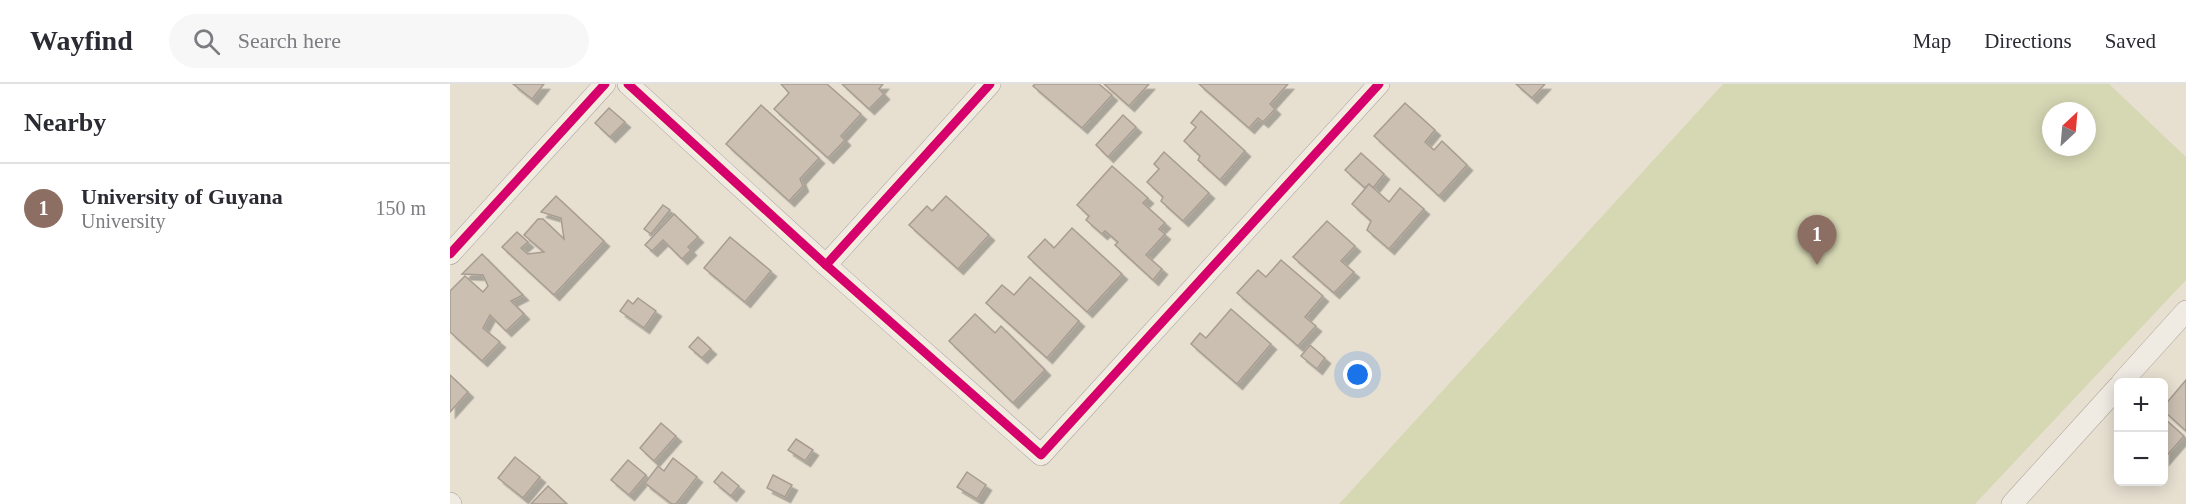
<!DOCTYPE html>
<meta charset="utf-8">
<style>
:root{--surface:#fff;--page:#f7f7f7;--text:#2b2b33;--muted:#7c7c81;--line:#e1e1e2;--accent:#786c5e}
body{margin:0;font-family:"Times New Roman",serif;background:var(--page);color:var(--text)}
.controls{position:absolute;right:18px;bottom:18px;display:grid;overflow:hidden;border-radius:9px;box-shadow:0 3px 15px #0003}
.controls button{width:54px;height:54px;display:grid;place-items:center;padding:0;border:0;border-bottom:2px solid var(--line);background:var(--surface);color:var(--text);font:30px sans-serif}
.compass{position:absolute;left:1592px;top:18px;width:54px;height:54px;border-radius:50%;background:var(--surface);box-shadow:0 3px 15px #0003;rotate:26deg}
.you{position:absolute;left:908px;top:291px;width:21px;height:21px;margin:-15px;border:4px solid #fff;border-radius:50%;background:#1a73e8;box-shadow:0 0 0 9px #1a73e833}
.badge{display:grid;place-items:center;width:39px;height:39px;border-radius:50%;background:var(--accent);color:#fff;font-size:20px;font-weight:700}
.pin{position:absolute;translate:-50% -50px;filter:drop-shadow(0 2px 3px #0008)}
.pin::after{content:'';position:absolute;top:32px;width:21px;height:18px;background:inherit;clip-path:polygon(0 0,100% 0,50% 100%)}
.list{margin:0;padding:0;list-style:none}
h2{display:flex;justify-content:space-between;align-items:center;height:78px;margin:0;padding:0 24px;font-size:26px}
h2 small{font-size:20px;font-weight:400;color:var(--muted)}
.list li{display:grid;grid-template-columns:39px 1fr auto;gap:18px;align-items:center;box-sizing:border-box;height:90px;padding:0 24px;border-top:2px solid var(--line)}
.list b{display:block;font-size:22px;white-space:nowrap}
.list p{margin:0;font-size:20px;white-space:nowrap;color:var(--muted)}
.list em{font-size:20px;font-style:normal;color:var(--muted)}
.icon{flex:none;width:33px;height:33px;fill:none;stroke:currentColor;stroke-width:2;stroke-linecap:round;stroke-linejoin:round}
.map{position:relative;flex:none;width:1736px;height:420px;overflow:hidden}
header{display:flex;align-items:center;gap:36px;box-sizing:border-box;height:84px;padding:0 30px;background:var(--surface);border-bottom:2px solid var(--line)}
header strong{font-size:28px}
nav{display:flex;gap:33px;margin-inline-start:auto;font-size:21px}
.search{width:420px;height:54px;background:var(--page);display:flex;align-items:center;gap:15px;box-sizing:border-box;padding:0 21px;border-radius:33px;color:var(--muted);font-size:22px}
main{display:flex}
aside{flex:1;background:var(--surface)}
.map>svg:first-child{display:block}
.green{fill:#d6d7b3;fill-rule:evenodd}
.building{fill:#cbbfb2;stroke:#a89c90;stroke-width:1.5;filter:url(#shadow)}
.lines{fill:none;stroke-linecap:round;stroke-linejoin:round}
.street-casing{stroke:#ada599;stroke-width:22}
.street{stroke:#efebe3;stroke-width:21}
.cycleway-casing{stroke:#f7eed8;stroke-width:13}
.cycleway{stroke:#d6006c;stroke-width:9}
</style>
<header>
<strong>Wayfind</strong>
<div class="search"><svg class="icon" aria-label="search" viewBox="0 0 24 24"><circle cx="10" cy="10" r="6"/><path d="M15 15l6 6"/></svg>Search here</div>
<nav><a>Map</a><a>Directions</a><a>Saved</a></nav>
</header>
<main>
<aside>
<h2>Nearby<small></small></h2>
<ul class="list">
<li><span class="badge" style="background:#8d6e63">1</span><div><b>University of Guyana</b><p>University</p></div><em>150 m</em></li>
</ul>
</aside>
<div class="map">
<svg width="1736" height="420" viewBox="0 0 1736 420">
<defs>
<filter id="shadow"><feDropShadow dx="5.5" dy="5.5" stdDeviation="0" flood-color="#0004"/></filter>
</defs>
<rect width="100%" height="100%" fill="#e7e0d1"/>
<!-- green -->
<path class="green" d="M 1273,0 L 1659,0 L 1736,73 L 1736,196 L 1525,420 L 889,420 ZM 1601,27 L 1637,27 L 1637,63 L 1601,63 Z"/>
<!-- building -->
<g class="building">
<path d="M 63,0 L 94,0 L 82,15 Z"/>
<path d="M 377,0 L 411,30 L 391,52 L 395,56 L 378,74 L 324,25 L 339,9 L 331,0 Z"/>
<path d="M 392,0 L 433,0 L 429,5 L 434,10 L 419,25 Z"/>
<path d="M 585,0 L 649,0 L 662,11 L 632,44 L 583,2 Z"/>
<path d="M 654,0 L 699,0 L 679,22 Z"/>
<path d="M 749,0 L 838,0 L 820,20 L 825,25 L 813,38 L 808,34 L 799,44 Z"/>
<path d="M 1066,0 L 1095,0 L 1082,14 Z"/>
<path d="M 955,19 L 985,46 L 975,58 L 984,66 L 992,57 L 1017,81 L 989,112 L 924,52 Z"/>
<path d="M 311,21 L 369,74 L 350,95 L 353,102 L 339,117 L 276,60 Z"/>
<path d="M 159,24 L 175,38 L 160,53 L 145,39 Z"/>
<path d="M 751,27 L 795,67 L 770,96 L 748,76 L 750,72 L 734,57 L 746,43 L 741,39 Z"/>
<path d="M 673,31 L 686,43 L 658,73 L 646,61 Z"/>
<path d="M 714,68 L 759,109 L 733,137 L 711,117 L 713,113 L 697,98 L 709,85 L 704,80 Z"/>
<path d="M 911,69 L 934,90 L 923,104 L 919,100 L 915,104 L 895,86 Z"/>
<path d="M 662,82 L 698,114 L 693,119 L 715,139 L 709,145 L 715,150 L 696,171 L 712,185 L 703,196 L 665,161 L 668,158 L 655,147 L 652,150 L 636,136 L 639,132 L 627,121 Z"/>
<path d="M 919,100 L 939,118 L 950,104 L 974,125 L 939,165 L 917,146 L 921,137 L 902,120 Z"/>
<path d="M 106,112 L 154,157 L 104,211 L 52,163 L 67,148 L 78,158 L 71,164 L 78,170 L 94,168 L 74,151 L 88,135 L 93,135 L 114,155 L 111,134 L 91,128 Z"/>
<path d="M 496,112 L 539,151 L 508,185 L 459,141 L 477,122 L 482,127 Z"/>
<path d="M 213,121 L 220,126 L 201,150 L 194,145 Z"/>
<path d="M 224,130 L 248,153 L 238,163 L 241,166 L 232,175 L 213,156 L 202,167 L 195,161 Z"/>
<path d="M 877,137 L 905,162 L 891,177 L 904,188 L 884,209 L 843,173 Z"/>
<path d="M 622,144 L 672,190 L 637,228 L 578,173 L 595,155 L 604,164 Z"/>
<path d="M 280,153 L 321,187 L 295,218 L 254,184 Z"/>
<path d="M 32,170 L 73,211 L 61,217 L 74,230 L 56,247 L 40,231 L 33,244 L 50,258 L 32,277 L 0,248 L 0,207 L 15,192 L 33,208 L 38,202 L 33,191 L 12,190 Z"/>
<path d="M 831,176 L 873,212 L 855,233 L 866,242 L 848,262 L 787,209 L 808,186 L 816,193 Z"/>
<path d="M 580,193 L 629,237 L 597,274 L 536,219 L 552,201 L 564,211 Z"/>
<path d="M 188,214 L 206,227 L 194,244 L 170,227 L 178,216 L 183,220 Z"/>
<path d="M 781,225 L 821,260 L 787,300 L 741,260 L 750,249 L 756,254 Z"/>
<path d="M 525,230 L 545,249 L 551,242 L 595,286 L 563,319 L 499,257 Z"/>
<path d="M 248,253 L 261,265 L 252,274 L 239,263 Z"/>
<path d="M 860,261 L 875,274 L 867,285 L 851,272 Z"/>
<path d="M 0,291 L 18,308 L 0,328 Z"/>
<path d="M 1736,296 L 1736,347 L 1714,327 L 1714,322 Z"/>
<path d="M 1714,334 L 1734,352 L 1714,375 Z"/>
<path d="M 211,339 L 226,352 L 204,377 L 190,364 Z"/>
<path d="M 346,355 L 363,366 L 355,377 L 338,366 Z"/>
<path d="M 65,373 L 90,393 L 73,414 L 48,394 Z"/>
<path d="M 223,374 L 247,393 L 226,420 L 222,420 L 195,399 L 208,382 L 214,387 Z"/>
<path d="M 178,376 L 196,391 L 179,411 L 161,396 Z"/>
<path d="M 272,388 L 289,402 L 281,412 L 264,398 Z"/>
<path d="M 517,388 L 536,401 L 527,415 L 507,403 Z"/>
<path d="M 323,391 L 342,401 L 335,413 L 317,404 Z"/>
<path d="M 98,402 L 117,420 L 81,420 Z"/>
</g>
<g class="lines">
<defs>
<g id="street">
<path d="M 178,0 L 376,181 L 591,371 L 929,0"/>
<path d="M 0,170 L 155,0"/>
<path d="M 376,181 L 540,0"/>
<path d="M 1672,298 L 1736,227"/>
<path d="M 0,419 L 1,420"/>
<path d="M 1562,420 L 1668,303"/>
</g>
</defs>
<!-- street casing -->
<use href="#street" class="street-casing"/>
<!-- street -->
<use href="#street" class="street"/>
<defs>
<g id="cycleway">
<path d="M 178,0 L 376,181 L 591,371 L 929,0"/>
<path d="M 0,170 L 155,0"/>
<path d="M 376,181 L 540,0"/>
</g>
</defs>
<!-- cycleway casing -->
<use href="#cycleway" class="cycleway-casing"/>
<!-- cycleway -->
<use href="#cycleway" class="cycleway"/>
</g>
</svg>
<div class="controls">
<button>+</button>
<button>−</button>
</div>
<svg class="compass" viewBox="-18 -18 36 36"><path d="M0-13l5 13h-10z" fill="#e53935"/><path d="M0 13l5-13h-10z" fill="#7c7c81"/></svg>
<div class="you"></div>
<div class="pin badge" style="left:1367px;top:181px;background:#8d6e63">1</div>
</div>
</main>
